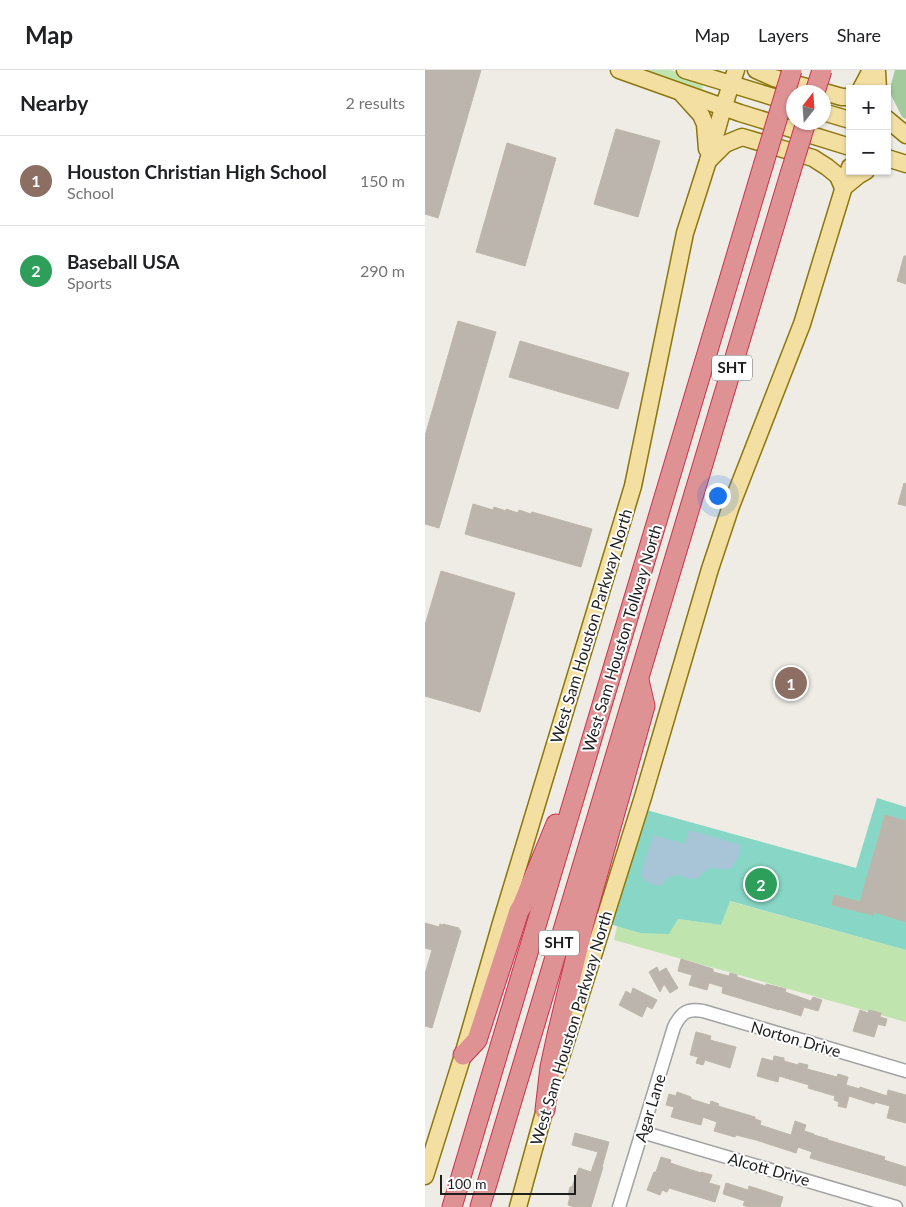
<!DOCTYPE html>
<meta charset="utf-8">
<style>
:root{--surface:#fff;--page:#f6f6f6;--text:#202124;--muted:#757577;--line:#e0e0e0;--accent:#111827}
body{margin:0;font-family:Lato,sans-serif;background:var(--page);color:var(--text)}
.controls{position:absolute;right:15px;top:15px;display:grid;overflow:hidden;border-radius:0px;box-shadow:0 1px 4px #0004}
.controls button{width:45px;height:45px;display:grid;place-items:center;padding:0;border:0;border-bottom:1px solid var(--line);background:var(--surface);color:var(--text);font:25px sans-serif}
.compass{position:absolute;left:361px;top:15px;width:45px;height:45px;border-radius:50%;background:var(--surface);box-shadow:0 1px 4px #0004;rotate:17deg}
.scale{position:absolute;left:15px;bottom:12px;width:136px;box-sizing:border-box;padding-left:5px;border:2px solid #1e1e1e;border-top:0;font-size:14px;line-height:18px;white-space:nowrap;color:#1e1e1e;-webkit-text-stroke:4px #fff;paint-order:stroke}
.you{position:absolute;left:292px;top:425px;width:18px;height:18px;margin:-12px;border:4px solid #fff;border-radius:50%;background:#1a73e8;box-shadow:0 0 0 8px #1a73e833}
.badge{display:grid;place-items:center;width:32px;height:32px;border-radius:50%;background:var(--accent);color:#fff;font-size:16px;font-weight:700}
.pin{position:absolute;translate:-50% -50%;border:2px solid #fff;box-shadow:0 1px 5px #0006}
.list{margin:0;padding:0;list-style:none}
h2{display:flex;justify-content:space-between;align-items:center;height:65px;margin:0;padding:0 20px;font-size:21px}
h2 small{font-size:16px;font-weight:400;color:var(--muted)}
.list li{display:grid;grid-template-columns:32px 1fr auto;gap:15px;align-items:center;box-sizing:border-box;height:90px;padding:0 20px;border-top:1px solid var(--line)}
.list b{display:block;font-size:19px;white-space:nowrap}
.list p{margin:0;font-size:16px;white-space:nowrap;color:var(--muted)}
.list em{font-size:16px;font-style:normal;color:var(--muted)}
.map{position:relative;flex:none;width:481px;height:1137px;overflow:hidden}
header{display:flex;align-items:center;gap:30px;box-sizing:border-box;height:70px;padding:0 25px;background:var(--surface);border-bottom:1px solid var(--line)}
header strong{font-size:24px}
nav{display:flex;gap:28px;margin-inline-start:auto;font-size:18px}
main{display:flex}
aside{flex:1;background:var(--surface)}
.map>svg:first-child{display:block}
.grass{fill:#c0e4ae}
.forest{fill:#a2ca9c}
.pitch{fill:#88d7c6}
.water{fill:#a8c5d8}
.building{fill:#bbb5ae;stroke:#beb6a8}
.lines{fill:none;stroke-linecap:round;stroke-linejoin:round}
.minor-casing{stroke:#a2a2a2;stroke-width:15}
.major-casing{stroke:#8c770c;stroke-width:19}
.highway-casing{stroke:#cb324d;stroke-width:21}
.minor{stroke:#fff;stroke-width:12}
.major{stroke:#f4dfa3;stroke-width:16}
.highway{stroke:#df9294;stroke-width:19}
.highway-bridge-casing{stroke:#cb324d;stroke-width:21;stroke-linecap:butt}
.highway-bridge{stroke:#df9294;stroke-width:19}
.labels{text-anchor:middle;stroke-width:4;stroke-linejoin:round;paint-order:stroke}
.shield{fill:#fff;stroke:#626262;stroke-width:1}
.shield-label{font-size:15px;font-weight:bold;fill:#1e1e1e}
.street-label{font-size:16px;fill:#1e1e1e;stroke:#fff}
</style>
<header>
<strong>Map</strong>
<nav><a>Map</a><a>Layers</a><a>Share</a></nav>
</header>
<main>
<aside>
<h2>Nearby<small>2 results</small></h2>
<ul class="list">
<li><span class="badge" style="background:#8d6e63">1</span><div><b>Houston Christian High School</b><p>School</p></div><em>150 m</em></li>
<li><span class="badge" style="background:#2e9e5b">2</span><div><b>Baseball USA</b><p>Sports</p></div><em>290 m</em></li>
</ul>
</aside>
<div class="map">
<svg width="481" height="1137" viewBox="0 0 481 1137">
<rect width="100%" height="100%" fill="#eeece5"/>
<!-- grass -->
<g class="grass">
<path d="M 222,0 L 245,0 L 279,11 L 277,20 L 259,15 Z"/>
<path d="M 304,831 L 481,880 L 481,952 L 189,870 L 192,856 L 215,863 L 253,849 L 296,855 Z"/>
</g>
<!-- forest -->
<path class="forest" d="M 470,0 L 481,0 L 481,49 L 477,47 L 464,21 Z"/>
<!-- pitch -->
<path class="pitch" d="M 452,728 L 481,737 L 481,880 L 305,831 L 296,855 L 253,849 L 244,864 L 215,863 L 178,852 L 214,738 L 431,798 Z"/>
<!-- water -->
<path class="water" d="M 264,760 L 316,775 L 313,788 L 306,798 L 301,799 L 284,798 L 273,808 L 268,809 L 264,809 L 254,805 L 243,807 L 237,815 C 228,816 223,813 217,808 L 216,804 L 228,765 L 260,774 Z"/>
<!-- building -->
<g class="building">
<path d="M 0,0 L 56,0 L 13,148 L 0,144 Z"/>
<path d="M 191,59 L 235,71 L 213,147 L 169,134 Z"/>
<path d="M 82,73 L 131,88 L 100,196 L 51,182 Z"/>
<path d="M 479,186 L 481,186 L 481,214 L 472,211 Z"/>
<path d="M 33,251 L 71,262 L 14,458 L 0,454 L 0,366 Z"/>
<path d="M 95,271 L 204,303 L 193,339 L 84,307 Z"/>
<path d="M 479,413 L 481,414 L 481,436 L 473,434 Z"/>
<path d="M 48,434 L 68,440 L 69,437 L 81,441 L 81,439 L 93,443 L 94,440 L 106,444 L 107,442 L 167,459 L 156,497 L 40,464 Z"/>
<path d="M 16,501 L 90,523 L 55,642 L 0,626 L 0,555 Z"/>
<path d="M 460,745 L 481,751 L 481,852 L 449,842 L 448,845 L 407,835 L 409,825 L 435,832 Z"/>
<path d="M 0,853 L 14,857 L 15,854 L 18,855 L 18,854 L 34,858 L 34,860 L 36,861 L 7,958 L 0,956 L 0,904 L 7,880 L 0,878 Z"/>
<path d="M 256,889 L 288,899 L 288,902 L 304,906 L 305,903 L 312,905 L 312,907 L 341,916 L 341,914 L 361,919 L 360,922 L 386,931 L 388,927 L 397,930 L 393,941 L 379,937 L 376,946 L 354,939 L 354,940 L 297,923 L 298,917 L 284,913 L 282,920 L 264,915 L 267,905 L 253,901 Z"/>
<path d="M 232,897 L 234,902 L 241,898 L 253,918 L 245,923 L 239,914 L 235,922 L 224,902 Z"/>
<path d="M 208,918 L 232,930 L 227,939 L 222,936 L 217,947 L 194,935 L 201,921 L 206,924 Z"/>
<path d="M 435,940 L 443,943 L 444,940 L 456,943 L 455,947 L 462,949 L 460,956 L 453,954 L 449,967 L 428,961 Z"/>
<path d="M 271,962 L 286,966 L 285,970 L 311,977 L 305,998 L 280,990 L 278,995 L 271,993 L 273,987 L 265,985 Z"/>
<path d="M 349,986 L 359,988 L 359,991 L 373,995 L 374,993 L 383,995 L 382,999 L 412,1007 L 413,1004 L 423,1007 L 421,1015 L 435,1019 L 435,1017 L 462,1026 L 463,1020 L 481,1025 L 481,1053 L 462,1048 L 465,1036 L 450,1032 L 449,1034 L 424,1026 L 421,1038 L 413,1036 L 414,1032 L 409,1030 L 410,1026 L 383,1018 L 384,1015 L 354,1006 L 353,1012 L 332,1006 L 337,988 L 348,991 Z"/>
<path d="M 252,1022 L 266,1027 L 266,1029 L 285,1035 L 286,1031 L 294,1034 L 293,1036 L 330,1047 L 330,1049 L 336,1051 L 335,1055 L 366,1065 L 370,1051 L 381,1055 L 379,1061 L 389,1064 L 389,1065 L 403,1069 L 403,1070 L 460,1087 L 459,1090 L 481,1097 L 481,1116 L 385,1088 L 387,1082 L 373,1077 L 371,1083 L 331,1070 L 311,1065 L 310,1067 L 289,1061 L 292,1052 L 278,1047 L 276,1055 L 246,1047 L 249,1037 L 241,1035 L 244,1024 L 251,1026 Z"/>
<path d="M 150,1063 L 184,1072 L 177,1097 L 178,1097 L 166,1137 L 150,1137 L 143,1135 L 145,1126 L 143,1125 L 145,1117 L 147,1117 L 154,1098 L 166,1102 L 173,1082 L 147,1075 Z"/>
<path d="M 236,1087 L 246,1090 L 245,1093 L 276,1103 L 276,1102 L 287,1105 L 284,1113 L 295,1116 L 290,1132 L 244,1118 L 242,1122 L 237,1120 L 235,1125 L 222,1120 L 229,1102 L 231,1102 Z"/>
<path d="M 301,1113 L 323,1120 L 324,1116 L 358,1127 L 355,1137 L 323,1137 L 318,1135 L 320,1131 L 298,1124 Z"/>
</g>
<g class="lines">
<defs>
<g id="minor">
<path d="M 217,1062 L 471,1137"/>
<path d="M 194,1137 L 249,957 C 256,943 262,938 278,941 L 481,1001"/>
</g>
<g id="major">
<path d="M 194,0 L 315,43 L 425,77"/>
<path d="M 260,0 L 368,33"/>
<path d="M 331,0 L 349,8 L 417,27 L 425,27"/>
<path d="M 452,2 L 453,19"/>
<path d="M 436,19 L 446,0"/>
<path d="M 257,24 L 276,45 L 280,54 L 282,79"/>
<path d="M 398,42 L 425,50"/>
<path d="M 462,49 L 481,65"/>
<path d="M 462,88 L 481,94"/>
<path d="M 283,91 L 300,74 L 317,67 L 388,88 L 402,97 L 413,106 L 418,118"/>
<path d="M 418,118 L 434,105 L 441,101"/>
<path d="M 131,1003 L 218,727 L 285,499 L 306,436 L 377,254 L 425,97"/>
<path d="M 0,1106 L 38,985 L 76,853 L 208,416 L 260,163 L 283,91 L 298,38 L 311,0"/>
<path d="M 93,1137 L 123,1028"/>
</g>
<g id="highway">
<path d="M 38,985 L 52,970 L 94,841 L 97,836 L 131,754"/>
<path d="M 120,1040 L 125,997 L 132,965 L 159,853 L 220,636 L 214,610"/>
<path d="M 27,1137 L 338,96"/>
<path d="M 55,1137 L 365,104"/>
</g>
</defs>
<!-- minor casing -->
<use href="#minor" class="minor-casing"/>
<!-- major casing -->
<use href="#major" class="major-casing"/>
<!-- highway casing -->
<use href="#highway" class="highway-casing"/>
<!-- minor -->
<use href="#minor" class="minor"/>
<!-- major -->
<use href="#major" class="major"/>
<!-- highway -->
<use href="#highway" class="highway"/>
<defs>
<g id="highway-bridge">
<path d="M 390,22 L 397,0"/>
<path d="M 338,96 L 367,0"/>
<path d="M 365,104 L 381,52"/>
</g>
</defs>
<!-- highway-bridge casing -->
<use href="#highway-bridge" class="highway-bridge-casing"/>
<!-- highway-bridge -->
<use href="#highway-bridge" class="highway-bridge"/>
</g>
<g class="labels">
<!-- shield labels -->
<g class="shield">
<rect x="287" y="285.5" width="40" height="25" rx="4"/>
<rect x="114" y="860.5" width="40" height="25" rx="4"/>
</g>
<g class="shield-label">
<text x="307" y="303">SHT</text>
<text x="134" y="878">SHT</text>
</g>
<!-- street labels -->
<g class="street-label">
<text transform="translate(166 556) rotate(-73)" y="6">West Sam Houston Parkway North</text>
<text transform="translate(197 568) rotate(-73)" y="6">West Sam Houston Tollway North</text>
<text transform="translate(146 958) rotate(-73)" y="6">West Sam Houston Parkway North</text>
<text transform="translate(371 969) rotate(16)" y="6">Norton Drive</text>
<text transform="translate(225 1038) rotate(-73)" y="6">Agar Lane</text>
<text transform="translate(344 1099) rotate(16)" y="6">Alcott Drive</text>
</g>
</g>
</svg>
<div class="controls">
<button>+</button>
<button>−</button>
</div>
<svg class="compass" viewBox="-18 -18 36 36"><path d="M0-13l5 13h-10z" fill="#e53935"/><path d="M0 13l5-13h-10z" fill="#757577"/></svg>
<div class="scale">100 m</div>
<div class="you"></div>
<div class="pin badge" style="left:366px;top:613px;background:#8d6e63">1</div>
<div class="pin badge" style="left:336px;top:814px;background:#2e9e5b">2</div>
</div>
</main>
